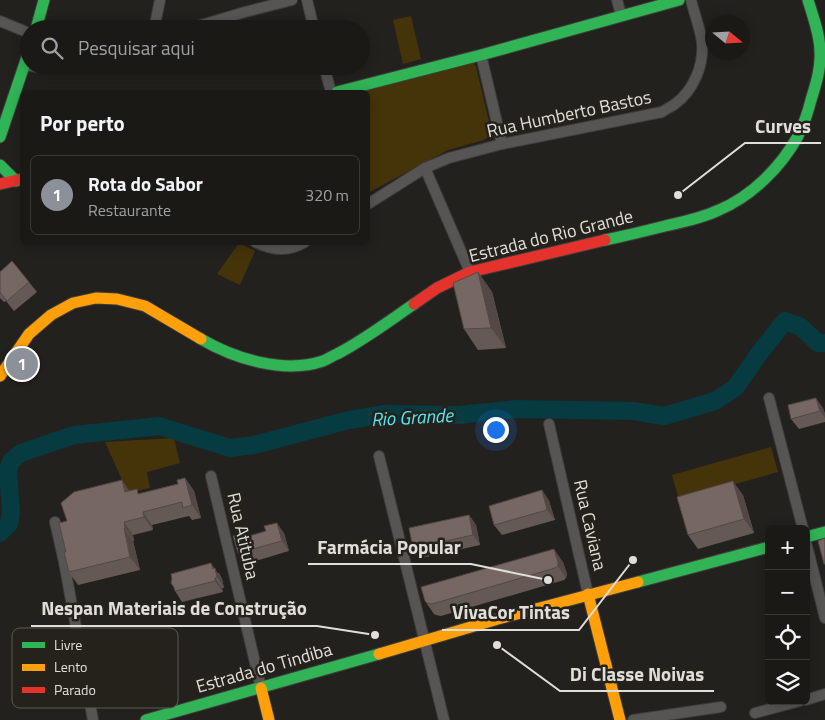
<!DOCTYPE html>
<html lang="pt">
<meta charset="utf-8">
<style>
:root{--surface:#1a1916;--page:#23221f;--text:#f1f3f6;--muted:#9fa0a1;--line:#383835;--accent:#8c9099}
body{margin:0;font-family:"Titillium Web",sans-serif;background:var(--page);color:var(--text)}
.controls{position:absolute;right:15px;bottom:15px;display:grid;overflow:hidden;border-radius:8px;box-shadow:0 2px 12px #0003}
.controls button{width:45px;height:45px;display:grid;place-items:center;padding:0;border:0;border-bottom:1px solid var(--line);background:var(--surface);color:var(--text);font:25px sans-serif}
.compass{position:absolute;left:705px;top:15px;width:45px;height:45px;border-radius:50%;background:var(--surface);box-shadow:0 2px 12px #0003;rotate:108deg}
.you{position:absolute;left:495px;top:429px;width:18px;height:18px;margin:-12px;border:4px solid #fff;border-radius:50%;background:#1a73e8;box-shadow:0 0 0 8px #1a73e833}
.badge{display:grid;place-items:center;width:32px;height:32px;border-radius:50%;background:var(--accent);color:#fff;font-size:16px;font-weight:700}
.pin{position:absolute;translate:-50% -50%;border:2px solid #fff;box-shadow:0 1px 5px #0006}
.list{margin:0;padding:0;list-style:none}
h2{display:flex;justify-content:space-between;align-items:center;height:65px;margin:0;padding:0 20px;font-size:21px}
h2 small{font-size:16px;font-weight:400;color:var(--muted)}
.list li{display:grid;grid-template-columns:32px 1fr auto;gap:15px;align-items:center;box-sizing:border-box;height:80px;margin:0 10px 10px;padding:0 10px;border:1px solid var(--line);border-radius:8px}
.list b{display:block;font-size:19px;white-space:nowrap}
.list p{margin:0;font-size:16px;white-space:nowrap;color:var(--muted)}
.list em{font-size:16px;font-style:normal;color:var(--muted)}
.icon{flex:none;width:28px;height:28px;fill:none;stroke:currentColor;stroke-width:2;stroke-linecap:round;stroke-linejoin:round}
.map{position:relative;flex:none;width:825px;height:720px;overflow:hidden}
.search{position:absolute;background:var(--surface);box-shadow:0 2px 12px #0003;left:20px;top:20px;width:350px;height:55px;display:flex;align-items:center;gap:12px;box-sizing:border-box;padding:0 18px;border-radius:28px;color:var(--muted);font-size:19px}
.panel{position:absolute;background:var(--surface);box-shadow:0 2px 12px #0003;left:20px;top:90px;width:350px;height:155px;border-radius:8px}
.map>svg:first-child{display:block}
.green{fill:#45330a}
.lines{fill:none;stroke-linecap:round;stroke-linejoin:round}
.river{stroke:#053b41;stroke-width:18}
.street-casing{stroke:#3e3d3a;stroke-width:12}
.fast-casing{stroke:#3e3d3a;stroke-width:13}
.slow-casing{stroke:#3e3d3a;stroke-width:13}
.jam-casing{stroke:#3e3d3a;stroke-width:13}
.street{stroke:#575553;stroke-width:10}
.fast{stroke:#30b455;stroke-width:11}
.slow{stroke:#ff9f0a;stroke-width:11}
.jam{stroke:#e5322d;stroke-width:11}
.wall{fill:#655955}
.shaded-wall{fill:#534845}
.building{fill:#766763;stroke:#534845}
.labels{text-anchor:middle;stroke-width:5;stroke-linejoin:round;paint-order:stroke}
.street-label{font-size:18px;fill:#e0deda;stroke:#25221c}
.water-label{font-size:19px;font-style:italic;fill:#55e5f5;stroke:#25221c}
.key{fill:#25221c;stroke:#5d5a55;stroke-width:1}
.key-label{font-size:14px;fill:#e0deda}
.leader{fill:none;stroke:#e0deda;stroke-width:2}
.callout-dot{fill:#e0deda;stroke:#25221c;stroke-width:2}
.callout-label{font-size:19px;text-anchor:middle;font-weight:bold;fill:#e0deda;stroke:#25221c;stroke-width:5;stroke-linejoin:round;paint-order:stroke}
</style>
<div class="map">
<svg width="825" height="720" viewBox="0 0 825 720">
<rect width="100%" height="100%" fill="#23211e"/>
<!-- green -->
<g class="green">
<path d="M 411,16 L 421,59 L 403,64 L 393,20 Z"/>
<path d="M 473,63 L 476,67 L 491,130 L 489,136 L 484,140 L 448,150 L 368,193 L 368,92 L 354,92 Z"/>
<path d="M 239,243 L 255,251 L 240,285 L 217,274 Z"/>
<path d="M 174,438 L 180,463 L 147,472 L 150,488 L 128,493 L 105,442 Z"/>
<path d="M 771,447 L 778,472 L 679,500 L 672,475 Z"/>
</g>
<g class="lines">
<!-- river -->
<path class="river" d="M 0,533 L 9,524 L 11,514 L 8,470 L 11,461 L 21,453 L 74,435 L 159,426 L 230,448 L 254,445 L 349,420 L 385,414 L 458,415 L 517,409 L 633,411 L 664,416 L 715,401 L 735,388 L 761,351 L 785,321 L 801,327 L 818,343 L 825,343"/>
<defs>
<g id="street">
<path d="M 307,0 L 314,29"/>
<path d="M 617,0 L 621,15"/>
<path d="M 0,21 L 29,33"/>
<path d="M 154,29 L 160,0"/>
<path d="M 188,29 L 245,12 L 292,0"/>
<path d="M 481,55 L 502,144"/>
<path d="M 24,65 L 42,68 L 54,66"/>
<path d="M 324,66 L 331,92"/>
<path d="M 425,168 L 470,272"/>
<path d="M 368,204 L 425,168 L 449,158 L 502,144 L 662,112 C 666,109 671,107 675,104 C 694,90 704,65 702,42 C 700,28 694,13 691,0"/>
<path d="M 255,242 C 271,250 289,252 305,242"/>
<path d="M 769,398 L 803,529"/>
<path d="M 549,424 L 588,594"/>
<path d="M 379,456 L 444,720"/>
<path d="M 211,476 L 261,688"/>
<path d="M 55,522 L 64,562 L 93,720"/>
<path d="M 806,542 L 825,618"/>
<path d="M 806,700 L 825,694"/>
<path d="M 755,713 L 800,701"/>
<path d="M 633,720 L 721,707"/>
</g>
<g id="fast">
<path d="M 36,29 L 44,0"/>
<path d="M 337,92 L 481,55 L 679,0"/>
<path d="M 0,137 L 29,51"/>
<path d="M 0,165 L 16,181"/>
<path d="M 605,240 C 625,236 645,231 665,226 C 683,222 702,218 719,210 C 752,196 781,167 798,136 C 804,124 808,112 811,100 C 816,84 821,68 820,52 C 820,34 813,17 808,0"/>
<path d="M 201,339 C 235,359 284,374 323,361 C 328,359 332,356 337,354 C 364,340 389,321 414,304"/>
<path d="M 806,537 L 825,532"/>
<path d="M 638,582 L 769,547"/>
<path d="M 146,720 L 379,654"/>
</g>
<g id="slow">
<path d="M 0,376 L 29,334 L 51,315 L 73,303 L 96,298 L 117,299 L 145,306 L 201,339"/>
<path d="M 588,594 L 620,720"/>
<path d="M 379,654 L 498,619 L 638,582"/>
<path d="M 261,688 L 269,720"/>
</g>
<g id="jam">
<path d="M 0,184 L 22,179"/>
<path d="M 414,304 L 437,288 L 470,272 L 605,240"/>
</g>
</defs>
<!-- street casing -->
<use href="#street" class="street-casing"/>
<!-- fast casing -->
<use href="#fast" class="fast-casing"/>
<!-- slow casing -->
<use href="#slow" class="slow-casing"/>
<!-- jam casing -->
<use href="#jam" class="jam-casing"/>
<!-- street -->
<use href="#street" class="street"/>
<!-- fast -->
<use href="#fast" class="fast"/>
<!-- slow -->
<use href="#slow" class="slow"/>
<!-- jam -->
<use href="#jam" class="jam"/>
</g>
<!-- wall -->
<g class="wall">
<path d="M 0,272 L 29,282 L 37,292 L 14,311 L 6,301 L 4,302 L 0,298 Z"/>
<path d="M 478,272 L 492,292 L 506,348 L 478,350 L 464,329 Z"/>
<path d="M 823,408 L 825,414 L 825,422 L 799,429 L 791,419 Z"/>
<path d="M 185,478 L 194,491 L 201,518 L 192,520 L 189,516 L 152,525 L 153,530 L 133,535 L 134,541 L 133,541 L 140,570 L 78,585 L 69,572 L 67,521 L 129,491 L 140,494 L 178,484 Z"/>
<path d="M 542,490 L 549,501 L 555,520 L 502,535 L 494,525 Z"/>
<path d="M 743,495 L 754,533 L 698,549 L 688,535 Z"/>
<path d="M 469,515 L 476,525 L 480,545 L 421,558 L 413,548 Z"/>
<path d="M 284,533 L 289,551 L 246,564 L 238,553 L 248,536 Z"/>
<path d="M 563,562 L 567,574 L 566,578 L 564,580 L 441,616 L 436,615 L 434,614 L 425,601 Z"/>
<path d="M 219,573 L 222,579 L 224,588 L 222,588 L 223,592 L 182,602 L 175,591 L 174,588 L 171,583 Z"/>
<path d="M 139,669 L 146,679 L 150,691 L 111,704 L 104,693 Z"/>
</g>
<!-- shaded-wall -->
<g class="shaded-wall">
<path d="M 478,272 L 492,292 L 506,348 L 491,328 Z"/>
<path d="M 816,398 L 823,408 L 825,414 L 825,418 L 820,411 Z"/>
<path d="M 185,478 L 194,491 L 201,518 L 192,505 Z"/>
<path d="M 122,480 L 131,493 L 125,492 Z"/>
<path d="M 733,481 L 743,495 L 754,533 L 744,519 Z"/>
<path d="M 542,490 L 549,501 L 555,520 L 547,510 Z"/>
<path d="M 143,512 L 152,525 L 153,530 L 144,517 Z"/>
<path d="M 469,515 L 476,525 L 480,545 L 473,535 Z"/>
<path d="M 124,522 L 133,535 L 134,541 L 125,528 Z"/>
<path d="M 277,523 L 284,533 L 289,551 L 282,541 Z"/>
<path d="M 124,528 L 133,541 L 140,570 L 130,557 Z"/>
<path d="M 554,549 L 563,562 L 567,574 L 566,578 L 558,566 Z"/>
<path d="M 211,563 L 222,579 L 224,588 L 217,577 L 213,569 Z"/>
<path d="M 215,578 L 222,588 L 223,592 L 215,581 Z"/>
<path d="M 139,669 L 146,679 L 150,691 L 143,681 Z"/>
</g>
<!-- building -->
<g class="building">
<path d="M 12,261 L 29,282 L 7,301 L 0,292 L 0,272 Z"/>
<path d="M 478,272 L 491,328 L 464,329 L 453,283 Z"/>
<path d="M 816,398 L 820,411 L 791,419 L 788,405 Z"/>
<path d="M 185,478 L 192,505 L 183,508 L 182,502 L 143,512 L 144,517 L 124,522 L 125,528 L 124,528 L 130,557 L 69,572 L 64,552 L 66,552 L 59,523 L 67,521 L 61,503 L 74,492 L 122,480 L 125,492 L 137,489 L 138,494 L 178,484 L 177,480 Z"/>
<path d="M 733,481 L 744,519 L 688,535 L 677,497 Z"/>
<path d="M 542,490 L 547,510 L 494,525 L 489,506 Z"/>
<path d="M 469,515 L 473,535 L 413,548 L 409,528 Z"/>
<path d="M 277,523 L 282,541 L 238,553 L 233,536 L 245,532 L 246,537 L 266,531 L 264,526 Z"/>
<path d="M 825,538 L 825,564 L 824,564 L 818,541 Z"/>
<path d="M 554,549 L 558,562 L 558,566 L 555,568 L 432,604 L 427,603 L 425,601 L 421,587 Z"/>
<path d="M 211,563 L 213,569 L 215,568 L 217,577 L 215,578 L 215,581 L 175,591 L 174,587 L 171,583 L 172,579 L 171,574 Z"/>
</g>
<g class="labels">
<!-- street labels -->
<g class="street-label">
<text transform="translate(569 114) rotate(-12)" y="6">Rua Humberto Bastos</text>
<text transform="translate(551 236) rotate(-14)" y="6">Estrada do Rio Grande</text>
<text transform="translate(590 525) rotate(77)" y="6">Rua Caviana</text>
<text transform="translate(243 536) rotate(77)" y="6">Rua Atituba</text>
<text transform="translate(264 668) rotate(-16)" y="6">Estrada do Tindiba</text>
</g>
<!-- water labels -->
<g class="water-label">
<text transform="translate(412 417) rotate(-3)" y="7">Rio Grande</text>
</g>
</g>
<!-- legend -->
<rect x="12" y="628" width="166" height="80" rx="8" class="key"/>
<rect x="22" y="642" width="23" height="6" fill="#30b455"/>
<rect x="22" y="664" width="23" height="7" fill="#ff9f0a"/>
<rect x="22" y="687" width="23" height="6" fill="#e5322d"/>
<g class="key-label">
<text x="54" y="650">Livre</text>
<text x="54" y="672">Lento</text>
<text x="54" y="695">Parado</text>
</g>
<!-- callouts -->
<path class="leader" d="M678 195L745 143H821M548 580L471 564H308M375 635L317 626H31M633 560L579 630H442M497 645L560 691H714"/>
<g class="callout-dot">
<circle cx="678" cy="195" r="5"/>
<circle cx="548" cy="580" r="5"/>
<circle cx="375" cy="635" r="5"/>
<circle cx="633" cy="560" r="5"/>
<circle cx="497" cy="645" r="5"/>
</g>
<g class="callout-label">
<text x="783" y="133">Curves</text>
<text x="389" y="554">Farmácia Popular</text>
<text x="174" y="615">Nespan Materiais de Construção</text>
<text x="511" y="619">VivaCor Tintas</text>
<text x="637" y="681">Di Classe Noivas</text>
</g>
</svg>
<div class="controls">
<button>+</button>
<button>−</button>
<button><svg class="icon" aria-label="locate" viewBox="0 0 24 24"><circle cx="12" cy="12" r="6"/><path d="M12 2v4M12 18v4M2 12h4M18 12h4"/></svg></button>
<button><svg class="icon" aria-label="layers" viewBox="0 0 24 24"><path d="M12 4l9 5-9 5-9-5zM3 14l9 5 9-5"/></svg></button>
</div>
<svg class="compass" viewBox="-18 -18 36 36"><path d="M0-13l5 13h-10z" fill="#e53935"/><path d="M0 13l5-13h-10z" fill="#9fa0a1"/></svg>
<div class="you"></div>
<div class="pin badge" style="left:22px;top:364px">1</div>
<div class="search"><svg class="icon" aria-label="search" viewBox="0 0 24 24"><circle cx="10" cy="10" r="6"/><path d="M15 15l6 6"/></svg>Pesquisar aqui</div>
<section class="panel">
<h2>Por perto<small></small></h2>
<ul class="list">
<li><span class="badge">1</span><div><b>Rota do Sabor</b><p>Restaurante</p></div><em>320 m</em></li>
</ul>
</section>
</div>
